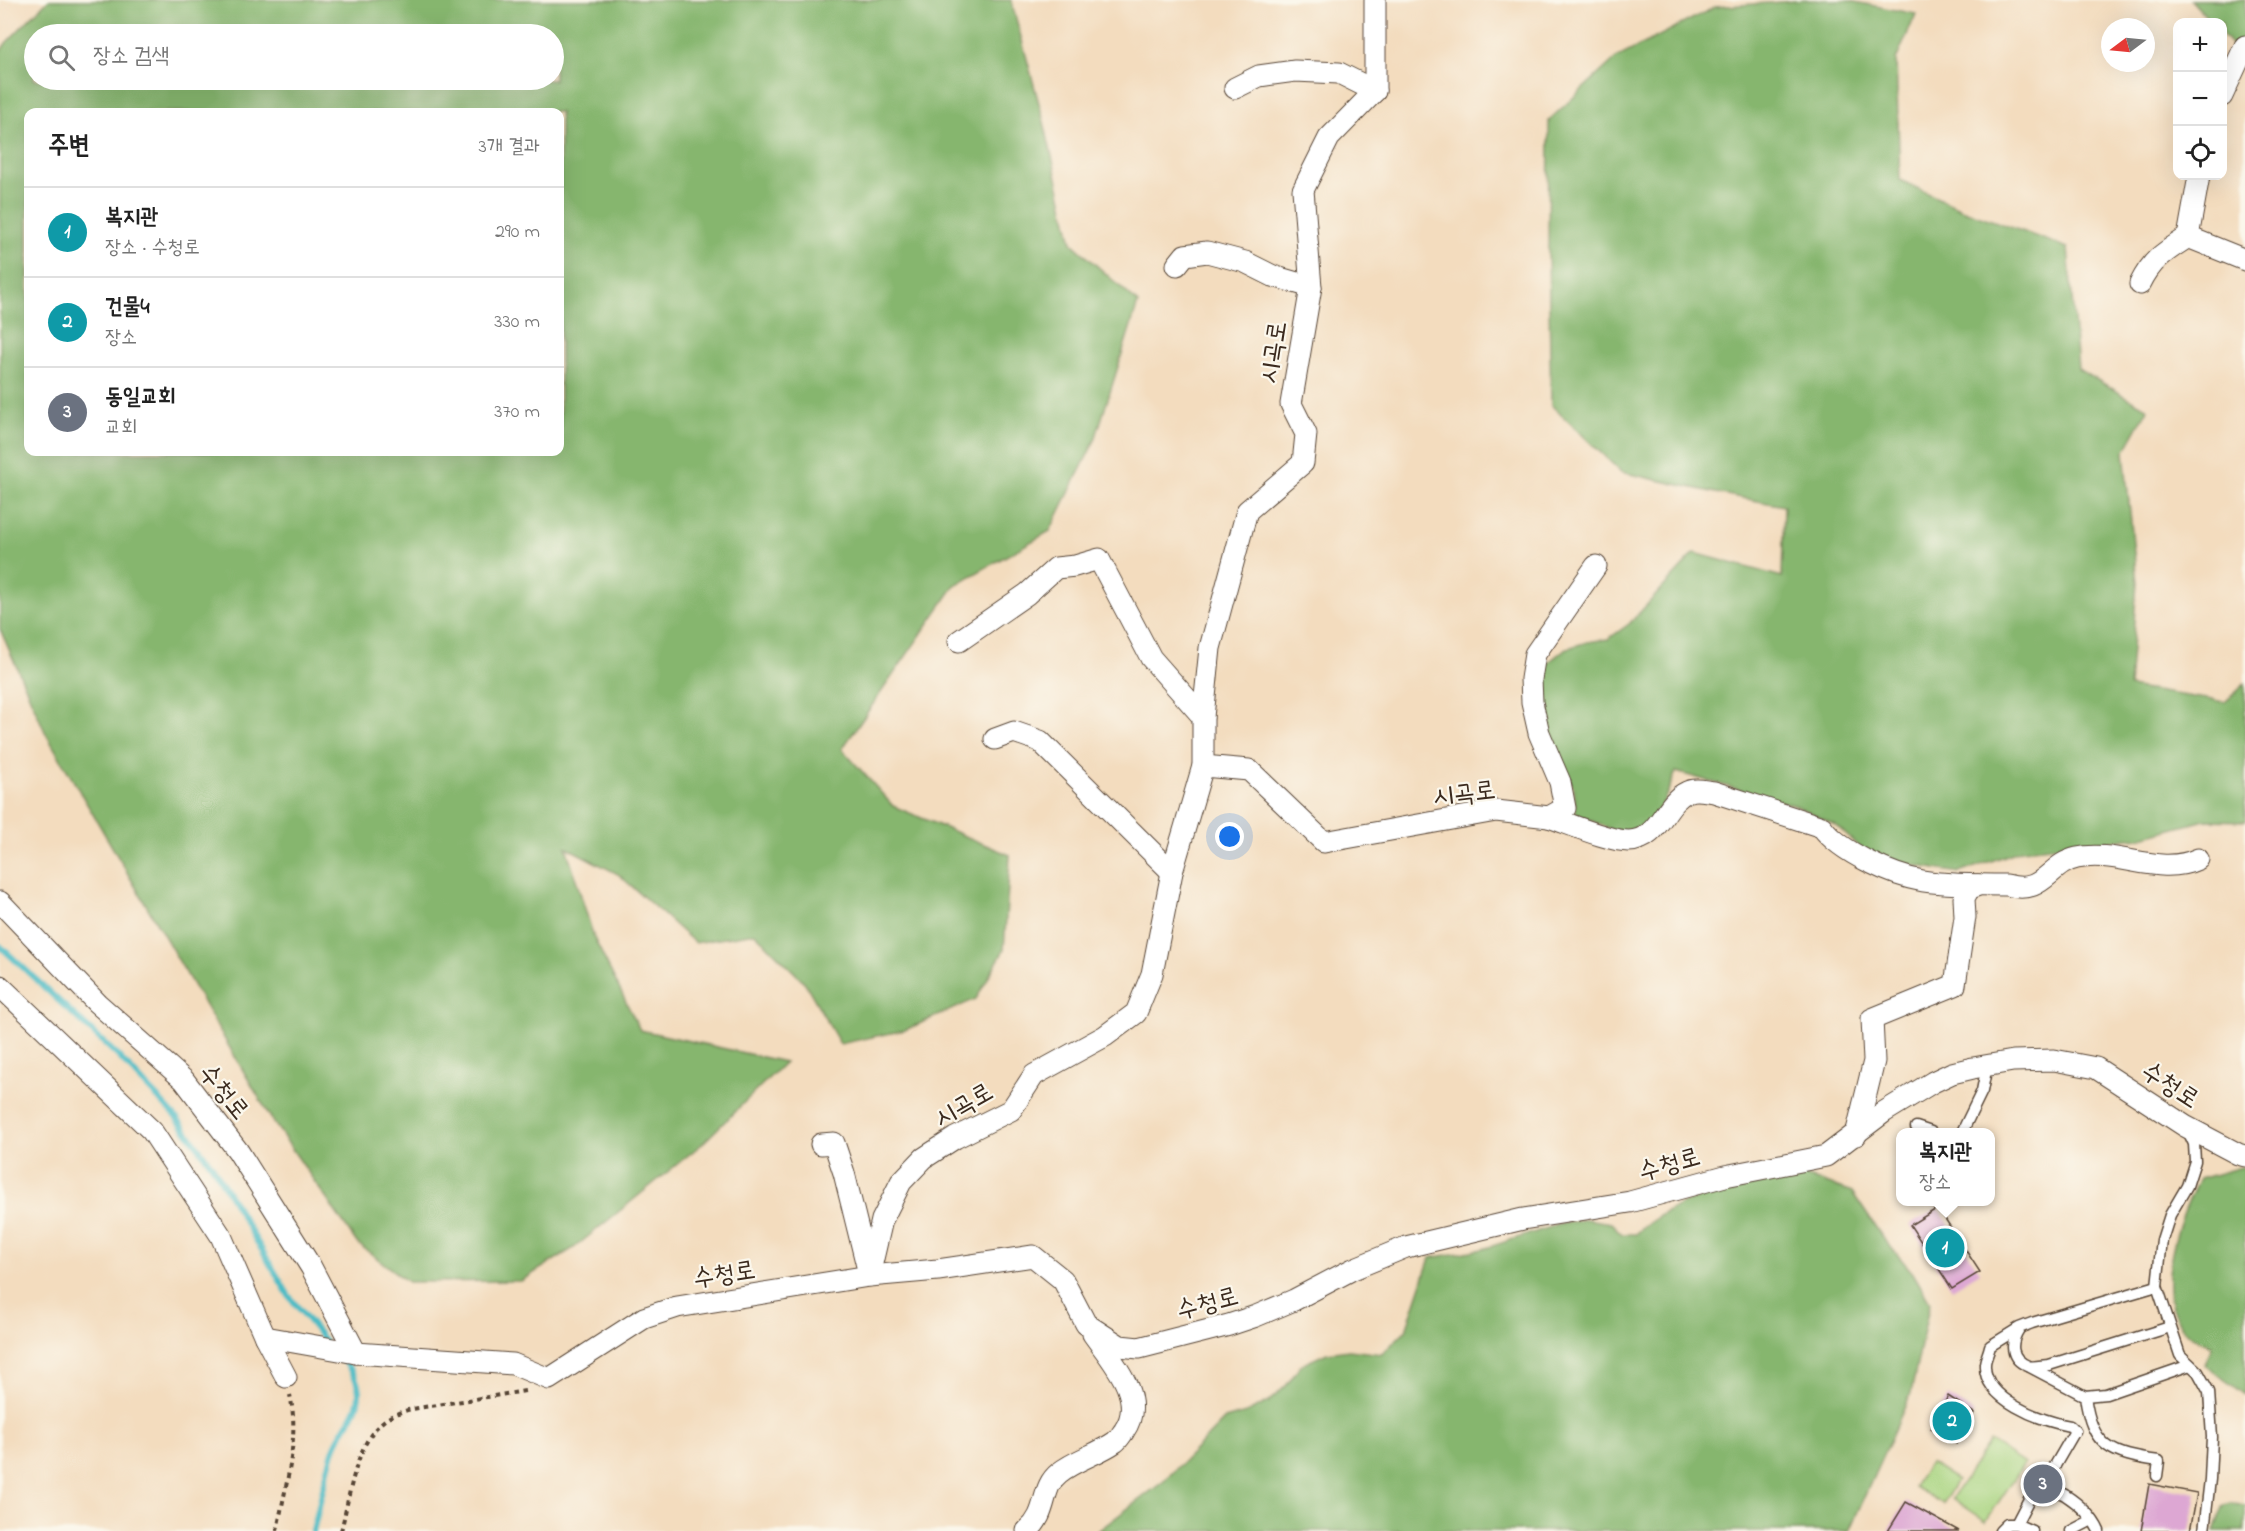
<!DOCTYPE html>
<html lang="ko">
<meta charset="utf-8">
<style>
:root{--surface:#fff;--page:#f2f2f2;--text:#222;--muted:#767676;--line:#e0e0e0;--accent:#b5179e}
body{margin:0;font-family:"Indie Flower","Poor Story",sans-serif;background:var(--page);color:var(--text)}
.controls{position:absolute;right:18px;top:18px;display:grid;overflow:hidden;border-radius:12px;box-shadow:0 6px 24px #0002}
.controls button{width:54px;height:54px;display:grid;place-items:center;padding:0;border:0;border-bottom:2px solid var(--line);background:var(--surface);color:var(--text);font:30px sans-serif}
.compass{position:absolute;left:2101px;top:18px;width:54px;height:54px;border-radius:50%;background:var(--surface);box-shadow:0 6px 24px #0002;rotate:254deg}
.you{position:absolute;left:1230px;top:837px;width:21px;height:21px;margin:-15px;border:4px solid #fff;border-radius:50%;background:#1a73e8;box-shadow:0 0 0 9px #1a73e833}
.badge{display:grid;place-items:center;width:39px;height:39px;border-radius:50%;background:var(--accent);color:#fff;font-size:20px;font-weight:700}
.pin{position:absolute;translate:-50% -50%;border:3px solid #fff;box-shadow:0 2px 6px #0006}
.popup{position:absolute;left:1896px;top:1128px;width:99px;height:78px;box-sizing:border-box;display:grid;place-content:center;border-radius:12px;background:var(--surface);filter:drop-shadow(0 2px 4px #0005);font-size:20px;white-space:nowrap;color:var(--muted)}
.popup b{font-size:22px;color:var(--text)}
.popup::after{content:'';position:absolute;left:50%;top:100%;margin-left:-12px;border:12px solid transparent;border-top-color:var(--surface)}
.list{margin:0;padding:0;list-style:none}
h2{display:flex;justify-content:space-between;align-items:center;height:78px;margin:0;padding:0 24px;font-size:26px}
h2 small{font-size:20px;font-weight:400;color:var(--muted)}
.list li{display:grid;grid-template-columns:39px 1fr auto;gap:18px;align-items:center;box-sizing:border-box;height:90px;padding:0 24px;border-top:2px solid var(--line)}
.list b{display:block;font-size:22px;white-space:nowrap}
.list p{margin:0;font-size:20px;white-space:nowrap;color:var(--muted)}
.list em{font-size:20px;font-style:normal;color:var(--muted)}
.icon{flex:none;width:33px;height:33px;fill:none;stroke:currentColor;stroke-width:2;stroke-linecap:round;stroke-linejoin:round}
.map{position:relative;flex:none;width:2245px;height:1531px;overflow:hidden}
.search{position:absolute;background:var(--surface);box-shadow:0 6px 24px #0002;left:24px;top:24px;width:540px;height:66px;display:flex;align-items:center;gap:15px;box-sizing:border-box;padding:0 21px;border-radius:33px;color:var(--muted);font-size:22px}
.panel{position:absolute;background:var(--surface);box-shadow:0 6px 24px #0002;left:24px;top:108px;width:540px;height:348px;border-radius:12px}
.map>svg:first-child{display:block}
.green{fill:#a9d480;stroke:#727f4f;stroke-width:1.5}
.forest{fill:#86b66e;stroke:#607046;stroke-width:1.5;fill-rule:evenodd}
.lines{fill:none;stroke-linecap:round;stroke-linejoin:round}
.stream{stroke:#4dbcc5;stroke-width:6}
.building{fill:#dda7d3}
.lane-casing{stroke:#574536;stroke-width:13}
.street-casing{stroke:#574536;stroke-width:23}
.path{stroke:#574536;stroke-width:4;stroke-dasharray:4.5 4.5;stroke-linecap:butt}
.lane{stroke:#fff;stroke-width:10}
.street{stroke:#fff;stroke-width:21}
.labels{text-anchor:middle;stroke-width:4.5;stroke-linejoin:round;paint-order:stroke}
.street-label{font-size:26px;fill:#3b2a1e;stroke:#fbf7ec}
</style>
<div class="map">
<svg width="2245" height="1531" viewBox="0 0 2245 1531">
<rect width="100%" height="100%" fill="#fbf7ec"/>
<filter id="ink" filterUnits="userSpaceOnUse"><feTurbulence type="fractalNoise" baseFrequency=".0167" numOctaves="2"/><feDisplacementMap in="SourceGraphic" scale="12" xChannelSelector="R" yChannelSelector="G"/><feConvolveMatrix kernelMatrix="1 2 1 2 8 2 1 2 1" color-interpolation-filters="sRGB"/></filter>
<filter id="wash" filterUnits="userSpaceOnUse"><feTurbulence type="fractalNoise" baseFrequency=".008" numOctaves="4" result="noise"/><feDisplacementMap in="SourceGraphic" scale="24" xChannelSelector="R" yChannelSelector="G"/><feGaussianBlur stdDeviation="1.35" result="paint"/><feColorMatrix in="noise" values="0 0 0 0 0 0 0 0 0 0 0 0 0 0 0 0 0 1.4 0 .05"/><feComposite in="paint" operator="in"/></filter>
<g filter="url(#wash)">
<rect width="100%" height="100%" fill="#f3dcbe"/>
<!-- green -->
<g class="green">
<path d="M 1990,1441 L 2024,1464 L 1986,1521 L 1952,1498 Z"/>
<path d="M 1929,1463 L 1957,1480 L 1943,1504 L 1914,1487 Z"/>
</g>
<!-- forest -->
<g class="forest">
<path d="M 48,0 L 1011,0 L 1044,122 L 1072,243 L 1138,303 L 1095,440 L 1050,531 L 955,585 L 842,749 L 893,806 L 1010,855 L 1004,950 L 976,999 L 905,1030 L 840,1044 L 805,983 L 755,933 L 695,943 L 618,874 L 566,847 L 594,938 L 640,1030 L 785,1062 L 702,1144 L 574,1248 L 521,1281 L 408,1282 L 357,1243 L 272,1120 L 46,734 L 0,629 L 0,52 L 6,43 ZM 554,34 L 554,80 L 34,80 L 34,34 ZM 560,112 L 560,452 L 28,452 L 28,112 Z"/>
<path d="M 1806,0 L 1845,0 L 1916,14 L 1896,60 L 1900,180 L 1961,209 L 2068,248 L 2078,369 L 2148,409 L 2124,452 L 2137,583 L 2129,687 L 2225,702 L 2245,684 L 2245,821 L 2205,820 L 2139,838 L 2021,850 L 1959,873 L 1912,865 L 1888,859 L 1860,848 L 1837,826 L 1797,806 L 1676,772 L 1662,805 L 1648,823 L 1621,834 L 1576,814 L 1574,789 L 1555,749 L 1539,700 L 1544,666 L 1565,649 L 1587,642 L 1608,639 L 1629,624 L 1695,553 L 1782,577 L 1784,506 L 1716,493 L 1621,472 L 1551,405 L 1548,254 L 1549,120 L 1616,58 L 1715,7 Z"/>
<path d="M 2191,0 L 2245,0 L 2245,60 L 2223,35 L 2222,22 L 2211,22 Z"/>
<path d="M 2241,1167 L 2245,1168 L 2245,1395 L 2205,1365 L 2212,1346 C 2204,1341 2190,1337 2184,1330 C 2151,1292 2179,1218 2199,1179 Z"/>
<path d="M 1802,1175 L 1852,1192 L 1883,1238 L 1913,1273 L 1930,1302 L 1911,1393 L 1849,1531 L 1098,1531 L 1164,1481 L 1225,1419 L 1246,1413 L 1268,1402 L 1286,1386 L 1301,1365 L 1327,1353 L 1349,1350 L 1382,1354 L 1406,1330 L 1430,1258 L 1483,1249 L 1557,1225 L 1586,1219 L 1611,1223 L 1622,1234 L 1636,1234 C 1679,1193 1745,1184 1802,1175 Z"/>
<path d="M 2230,1503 L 2245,1506 L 2245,1531 L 2214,1531 L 2224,1505 Z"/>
</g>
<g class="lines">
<!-- stream -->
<g class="stream">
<path d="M 0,946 L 118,1056 L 176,1117 L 213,1167 L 289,1296 L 325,1341"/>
<path d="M 313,1531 C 320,1504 325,1476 334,1449 C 340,1431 359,1413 359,1394 C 359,1379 350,1368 340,1357"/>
</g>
</g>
<g id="blocks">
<!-- building -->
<g class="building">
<path d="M 1938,1208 L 1980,1272 L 1952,1289 L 1910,1225 Z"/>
<path d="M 1948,1396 L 1974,1413 L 1956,1444 L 1931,1429 Z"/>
<path d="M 2149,1484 L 2197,1493 L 2190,1531 L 2141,1531 Z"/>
<path d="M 1906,1502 L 1959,1531 L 1888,1531 Z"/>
</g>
</g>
</g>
<g filter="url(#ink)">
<use href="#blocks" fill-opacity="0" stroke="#574536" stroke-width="1.5"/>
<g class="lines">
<defs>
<g id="lane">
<path d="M 1916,1127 L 1931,1132"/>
<path d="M 2187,1129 L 2194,1144 L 2195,1161 L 2187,1186 L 2170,1215 L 2162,1240 L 2157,1286 L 2180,1355 L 2198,1372 L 2209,1392 L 2212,1437 L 2210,1479 L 2204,1531"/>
<path d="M 1962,1132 L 1982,1091 L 1987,1065"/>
<path d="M 2019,1329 C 2010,1343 2010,1359 2028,1366 C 2034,1368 2043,1365 2049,1365 L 2170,1327"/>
<path d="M 2030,1367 L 2085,1396 L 2106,1394 L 2190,1365"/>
<path d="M 2085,1396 C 2092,1448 2111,1454 2159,1461 L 2157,1476"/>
<path d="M 2016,1524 L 2032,1531"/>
<path d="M 2000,1531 L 2007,1524 L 2016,1524 L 2029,1499 L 2046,1481"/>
<path d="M 2071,1531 L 2092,1520"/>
<path d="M 2099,1531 C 2092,1516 2079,1504 2065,1495 C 2058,1491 2050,1489 2046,1481 L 2075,1431 L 2070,1426 C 2042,1421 1983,1400 1985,1364 C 1985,1359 1989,1352 1990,1346 L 2019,1328 L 2032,1323 L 2157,1286"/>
</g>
<g id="street">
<path d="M 1235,88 L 1259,76 L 1295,71 L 1339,73 L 1375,91"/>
<path d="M 2222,96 L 2245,46"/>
<path d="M 2199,176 L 2188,237 L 2245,260"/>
<path d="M 1177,265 L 1185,255 L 1207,252 L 1245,262 L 1273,276 L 1311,287"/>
<path d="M 2140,284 C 2153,258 2165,252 2188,237"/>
<path d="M 959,641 L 1027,594 L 1056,568 L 1075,566 L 1099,559 L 1151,658 L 1203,717"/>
<path d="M 995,739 L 1014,732 L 1040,741 L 1172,872"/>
<path d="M 1203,766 L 1249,770 L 1324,842 L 1496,811 L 1549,817 L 1565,808 L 1560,782 L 1539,733 L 1532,702 L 1531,679 L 1535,654 L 1596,566"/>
<path d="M 1549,817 C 1570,824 1608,841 1629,841 C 1660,840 1663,803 1687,792 C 1695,788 1705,791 1714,792 L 1822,827 C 1840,852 1893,876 1923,881 C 1950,885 1979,885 2007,885 C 2044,896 2048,864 2077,858 C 2117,849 2159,877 2198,859"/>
<path d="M 0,902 L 97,1003 L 184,1080 L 238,1151 L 311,1267 L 356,1353"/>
<path d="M 0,986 L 152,1131 L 221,1236 L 265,1337 L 286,1377"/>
<path d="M 1856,1135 L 1874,1061 L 1872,1019 L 1955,985 L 1965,917 L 1964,898 L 1969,889 L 1978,885"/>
<path d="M 821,1144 L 834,1143 L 844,1173 L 868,1270"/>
<path d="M 869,1276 L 882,1220 L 901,1182 L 924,1158 L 955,1138 L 1011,1110 L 1034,1075 L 1105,1036 L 1136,1013 L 1152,974 L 1172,872 L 1203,766 L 1203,717 L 1210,648 L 1247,511 L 1303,463 L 1306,434 L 1291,404 L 1311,287 L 1303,190 L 1329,138 L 1375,91 L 1375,0"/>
<path d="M 265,1337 L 356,1353 L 513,1364 L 549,1379 L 644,1318 L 677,1307 L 869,1276 L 938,1270 L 1033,1256 L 1063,1280 L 1086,1324 L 1120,1346 L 1139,1348 L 1229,1325 L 1256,1316 L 1294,1300 L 1353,1269 L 1406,1247 L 1523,1219 L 1630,1202 L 1725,1176 L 1826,1156 L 1884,1112 L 1933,1082 L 1952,1073 L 1973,1068 L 2013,1061 L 2054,1060 L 2096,1068 L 2185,1126 L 2238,1154 L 2245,1156"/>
<path d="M 1027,1531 C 1049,1513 1040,1488 1059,1473 C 1075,1460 1098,1454 1115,1442 C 1119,1439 1121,1435 1124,1431 C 1147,1398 1112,1361 1093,1334"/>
</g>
</defs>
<!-- lane casing -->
<use href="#lane" class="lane-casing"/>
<!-- street casing -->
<use href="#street" class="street-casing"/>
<!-- path -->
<g class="path">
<path d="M 277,1531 C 285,1487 300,1439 290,1395"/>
<path d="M 341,1531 C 349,1499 355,1448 379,1425 C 388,1416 400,1412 412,1409 L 525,1391"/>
</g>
<!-- lane -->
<use href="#lane" class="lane"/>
<!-- street -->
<use href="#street" class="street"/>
</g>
</g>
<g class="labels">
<!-- street labels -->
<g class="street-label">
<text transform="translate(1272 352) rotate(-81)" y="9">시곡로</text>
<text transform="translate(1464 792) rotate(-7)" y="9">시곡로</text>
<text transform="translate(2171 1084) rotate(33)" y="9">수청로</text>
<text transform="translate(225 1091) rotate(51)" y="9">수청로</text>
<text transform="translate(963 1104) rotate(-30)" y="9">시곡로</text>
<text transform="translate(1669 1163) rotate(-16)" y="9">수청로</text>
<text transform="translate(724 1273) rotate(-9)" y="9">수청로</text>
<text transform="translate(1207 1302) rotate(-15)" y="9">수청로</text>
</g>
</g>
</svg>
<div class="controls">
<button>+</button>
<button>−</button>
<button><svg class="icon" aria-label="locate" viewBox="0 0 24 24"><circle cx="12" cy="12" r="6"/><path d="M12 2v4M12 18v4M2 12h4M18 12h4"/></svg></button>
</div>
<svg class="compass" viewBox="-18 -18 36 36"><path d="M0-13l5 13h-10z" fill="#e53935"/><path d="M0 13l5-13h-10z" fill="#767676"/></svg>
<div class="you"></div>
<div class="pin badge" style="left:1945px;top:1248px;background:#0f9aa8">1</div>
<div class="popup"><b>복지관</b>장소</div>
<div class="pin badge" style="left:1952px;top:1421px;background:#0f9aa8">2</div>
<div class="pin badge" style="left:2043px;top:1484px;background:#6b7280">3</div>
<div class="search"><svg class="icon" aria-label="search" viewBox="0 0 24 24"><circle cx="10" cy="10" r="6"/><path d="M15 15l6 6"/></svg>장소 검색</div>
<section class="panel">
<h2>주변<small>3개 결과</small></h2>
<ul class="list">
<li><span class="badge" style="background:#0f9aa8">1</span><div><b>복지관</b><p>장소 · 수청로</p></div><em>290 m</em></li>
<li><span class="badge" style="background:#0f9aa8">2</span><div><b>건물4</b><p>장소</p></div><em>330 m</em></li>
<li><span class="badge" style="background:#6b7280">3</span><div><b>동일교회</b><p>교회</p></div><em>370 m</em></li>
</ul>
</section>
</div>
